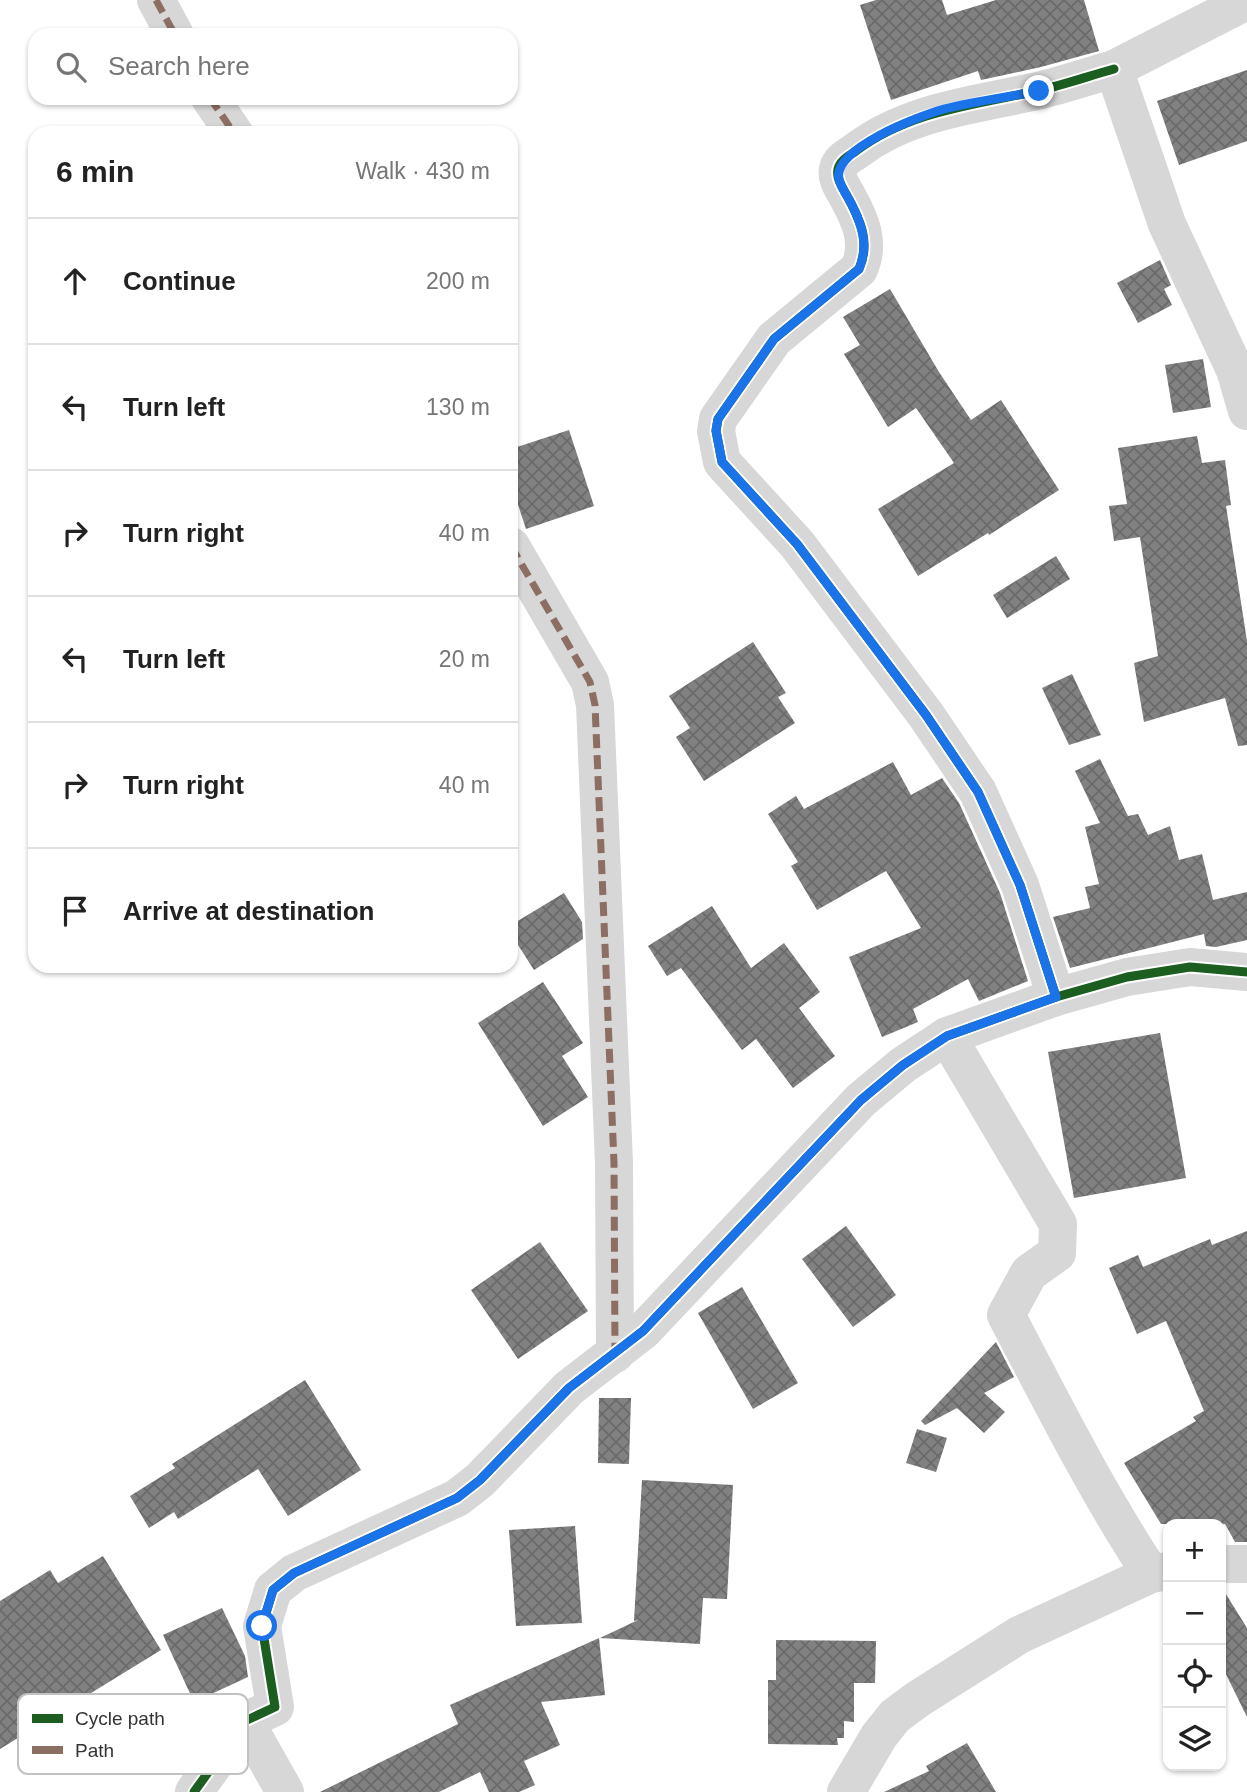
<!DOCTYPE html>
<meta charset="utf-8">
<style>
:root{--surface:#fff;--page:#f6f6f6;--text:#222;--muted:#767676;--line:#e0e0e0}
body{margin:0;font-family:Arial,sans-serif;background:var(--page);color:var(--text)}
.controls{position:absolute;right:21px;bottom:21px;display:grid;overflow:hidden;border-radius:14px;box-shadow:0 2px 5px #0004}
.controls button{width:63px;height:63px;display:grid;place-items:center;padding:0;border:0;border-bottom:2px solid var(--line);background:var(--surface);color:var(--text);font:35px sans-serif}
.stop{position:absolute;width:21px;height:21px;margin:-16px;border:5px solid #1a73e8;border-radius:50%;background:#fff}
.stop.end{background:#1a73e8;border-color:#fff;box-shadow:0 2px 7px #0008}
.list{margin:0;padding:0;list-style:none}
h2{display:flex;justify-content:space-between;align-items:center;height:91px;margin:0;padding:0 28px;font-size:30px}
h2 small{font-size:23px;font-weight:400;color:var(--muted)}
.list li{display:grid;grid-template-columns:46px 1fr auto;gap:21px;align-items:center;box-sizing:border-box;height:126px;padding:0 28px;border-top:2px solid var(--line)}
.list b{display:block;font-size:26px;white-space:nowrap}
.list em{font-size:23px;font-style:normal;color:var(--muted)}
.icon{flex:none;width:38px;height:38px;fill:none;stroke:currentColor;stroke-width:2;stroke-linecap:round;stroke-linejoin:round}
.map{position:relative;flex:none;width:1247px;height:1792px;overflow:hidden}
.search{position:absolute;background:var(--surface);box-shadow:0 2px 5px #0004;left:28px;top:28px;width:490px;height:77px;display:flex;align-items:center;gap:18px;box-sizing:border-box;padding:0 24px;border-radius:21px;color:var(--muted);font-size:26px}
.panel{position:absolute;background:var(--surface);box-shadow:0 2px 5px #0004;left:28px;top:126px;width:490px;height:847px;border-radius:21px}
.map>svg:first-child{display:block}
.building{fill:url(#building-cross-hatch)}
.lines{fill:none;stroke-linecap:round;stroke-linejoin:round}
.street{stroke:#d7d7d7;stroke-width:38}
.quiet{stroke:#8d6e63;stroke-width:7;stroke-dasharray:14 7;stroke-linecap:butt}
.cycleway-casing{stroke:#fff;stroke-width:13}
.cycleway{stroke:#1b5e20;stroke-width:9}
.route{stroke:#1a73e8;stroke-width:9}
.key{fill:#fff;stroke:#c2c2c2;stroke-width:2}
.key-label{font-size:19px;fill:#333}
</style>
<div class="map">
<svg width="1247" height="1792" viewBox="0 0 1247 1792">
<defs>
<pattern id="building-cross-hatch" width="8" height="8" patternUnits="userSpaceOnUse" patternTransform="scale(1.75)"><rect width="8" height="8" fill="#818181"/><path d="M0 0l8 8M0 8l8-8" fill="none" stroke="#6a6a6a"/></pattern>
</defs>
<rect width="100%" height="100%" fill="#fff"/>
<!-- building -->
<g class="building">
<path d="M 876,0 L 942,0 L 947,15 L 996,0 L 1084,0 L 1099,51 L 1041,67 L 981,80 L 978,71 L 891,100 L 860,5 Z"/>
<path d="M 1247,70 L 1247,141 L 1179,165 L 1157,101 Z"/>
<path d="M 1160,260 L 1171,285 L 1164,289 L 1172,305 L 1138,323 L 1117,283 Z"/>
<path d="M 890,289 L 939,372 L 971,420 L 1001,400 L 1059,490 L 989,535 L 988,533 L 918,576 L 878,509 L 954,463 L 916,408 L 888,427 L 844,354 L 860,345 L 843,317 Z"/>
<path d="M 1203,359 L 1211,407 L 1173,413 L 1165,365 Z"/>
<path d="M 569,430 L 594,506 L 526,529 L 511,483 L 511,449 Z"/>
<path d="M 1197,436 L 1202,463 L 1225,460 L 1231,505 L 1226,506 L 1247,641 L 1247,745 L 1238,746 L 1225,698 L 1144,722 L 1134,663 L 1158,656 L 1140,537 L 1114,541 L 1109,506 L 1127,504 L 1118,448 Z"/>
<path d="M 1056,556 L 1070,579 L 1007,618 L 993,595 Z"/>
<path d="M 753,642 L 786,693 L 778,697 L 795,723 L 704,781 L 676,737 L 690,728 L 669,696 Z"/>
<path d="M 1072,674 L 1101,735 L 1069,745 L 1042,688 Z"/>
<path d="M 1100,759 L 1128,816 L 1138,814 L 1148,835 L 1170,826 L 1179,860 L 1202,854 L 1213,900 L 1247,892 L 1247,940 L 1216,947 L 1206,946 L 1204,934 L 1070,968 L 1053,917 L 1090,908 L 1085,887 L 1099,884 L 1085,827 L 1100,823 L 1075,771 Z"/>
<path d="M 893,762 L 911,795 L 942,778 L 959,803 L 1000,893 L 1028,981 L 979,1001 L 968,979 L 913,1009 L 918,1022 L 882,1037 L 849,957 L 921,928 L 886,871 L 817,910 L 791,866 L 798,862 L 768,814 L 796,796 L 804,809 Z"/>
<path d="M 564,893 L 582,922 L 583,939 L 534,970 L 511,934 L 511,925 Z"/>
<path d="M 712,906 L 751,968 L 784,943 L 820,992 L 799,1008 L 835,1056 L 793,1088 L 756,1039 L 742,1050 L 681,968 L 667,976 L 648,946 Z"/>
<path d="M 543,982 L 583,1043 L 562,1056 L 588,1097 L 543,1126 L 478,1023 Z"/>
<path d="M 1160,1033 L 1186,1178 L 1074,1198 L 1048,1052 Z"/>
<path d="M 846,1226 L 896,1295 L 853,1327 L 802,1259 Z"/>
<path d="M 1247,1231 L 1247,1542 L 1235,1542 L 1225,1524 L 1161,1524 L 1124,1463 L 1196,1421 L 1193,1417 L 1204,1411 L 1166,1321 L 1137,1334 L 1109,1268 L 1138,1255 L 1143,1267 L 1210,1239 L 1212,1245 Z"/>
<path d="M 540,1242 L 588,1311 L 518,1359 L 471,1290 Z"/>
<path d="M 742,1287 L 798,1383 L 753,1409 L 698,1313 Z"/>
<path d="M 996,1342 L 1014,1377 L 984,1393 L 1005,1412 L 984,1433 L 957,1408 L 925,1425 L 921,1421 Z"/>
<path d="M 305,1380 L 361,1470 L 288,1516 L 258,1469 L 178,1519 L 174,1512 L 149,1528 L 130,1496 L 175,1468 L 172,1464 Z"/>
<path d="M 599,1398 L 631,1398 L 629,1464 L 598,1463 Z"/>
<path d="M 917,1429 L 947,1438 L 936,1472 L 906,1463 Z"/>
<path d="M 642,1480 L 733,1485 L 727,1599 L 703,1598 L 700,1644 L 600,1638 L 638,1620 L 634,1621 Z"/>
<path d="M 575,1526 L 582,1623 L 516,1626 L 509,1530 Z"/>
<path d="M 103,1556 L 161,1650 L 0,1749 L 0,1601 L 50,1570 L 58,1583 Z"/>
<path d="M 1221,1586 L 1247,1628 L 1247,1717 L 1221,1664 Z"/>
<path d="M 222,1608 L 245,1656 L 248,1677 L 194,1702 L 163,1635 Z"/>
<path d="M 599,1638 L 605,1695 L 541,1702 L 560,1745 L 524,1761 L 535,1785 L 519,1792 L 489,1792 L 480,1772 L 439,1792 L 320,1792 L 458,1724 L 450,1705 Z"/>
<path d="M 776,1640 L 876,1641 L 875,1683 L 854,1683 L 854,1722 L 844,1721 L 844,1738 L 837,1738 L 838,1745 L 768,1744 L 768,1680 L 776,1680 Z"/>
<path d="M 967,1743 L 996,1792 L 884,1792 L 929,1771 L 926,1766 Z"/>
</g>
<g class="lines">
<!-- street -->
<g class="street">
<path d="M 156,0 L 175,35"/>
<path d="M 1247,1 L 1114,69 L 1167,224 L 1235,370 L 1247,411"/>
<path d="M 210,98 L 234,133"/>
<path d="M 511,546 L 590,682 L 595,705 L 614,1163 L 615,1354"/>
<path d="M 1056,997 L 1020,885 L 978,792 L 926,715 L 797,544 L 722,462 L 716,431 L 718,419 L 774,339 L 859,269 C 871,242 860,219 846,194 C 842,187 836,178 838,169 C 840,160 849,156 856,151 C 909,111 974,105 1037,91 C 1063,85 1089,76 1114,69"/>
<path d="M 947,1036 L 1058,1224 L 1057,1253 L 1029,1273 L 1006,1315 C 1052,1402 1096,1491 1151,1574 L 1168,1571"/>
<path d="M 1221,1564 L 1247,1564"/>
<path d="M 245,1721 L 285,1792"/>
<path d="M 194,1792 L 245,1721 L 275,1707 L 262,1626 L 273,1590 L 294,1573 L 457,1498 L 480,1480 L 569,1388 L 643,1331 L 861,1100 L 903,1065 L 947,1036 L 1056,997 L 1127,977 L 1190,967 L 1247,972"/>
<path d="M 846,1792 L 879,1736 L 895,1716 L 918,1699 L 1019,1635 L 1151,1574"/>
</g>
<!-- quiet -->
<g class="quiet">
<path d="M 156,0 L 175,35"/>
<path d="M 210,98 L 234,133"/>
<path d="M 511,546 L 590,682 L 595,705 L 614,1163 L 615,1354"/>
</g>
<defs>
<g id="cycleway">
<path d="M 1056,997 L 1020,885 L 978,792 L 926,715 L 797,544 L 722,462 L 716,431 L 718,419 L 774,339 L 859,269 C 871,242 860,219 846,194 C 842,187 836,178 838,169 C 840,160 849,156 856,151 C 909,111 974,105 1037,91 C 1063,85 1089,76 1114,69"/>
<path d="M 194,1792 L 245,1721 L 275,1707 L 262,1626 L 273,1590 L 294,1573 L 457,1498 L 480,1480 L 569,1388 L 643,1331 L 861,1100 L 903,1065 L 947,1036 L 1056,997 L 1127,977 L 1190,967 L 1247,972"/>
</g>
</defs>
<!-- cycleway casing -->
<use href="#cycleway" class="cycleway-casing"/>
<!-- cycleway -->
<use href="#cycleway" class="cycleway"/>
</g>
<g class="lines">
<!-- route -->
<path class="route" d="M 262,1626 L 273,1590 L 294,1573 L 457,1498 L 480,1480 L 569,1388 L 643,1331 L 861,1100 L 903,1065 L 947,1036 L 1056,997 L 1020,885 L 978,792 L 926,715 L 797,544 L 722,462 L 716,430 L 718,419 L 774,339 L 859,269 C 869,245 862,225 851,203 C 847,195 841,188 839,179 C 832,149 919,116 944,109 C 975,101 1008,97 1039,91"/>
</g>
<!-- legend -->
<rect x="18" y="1694" width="230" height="80" rx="10" class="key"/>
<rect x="32" y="1714" width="31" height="9" fill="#1b5e20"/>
<rect x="32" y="1746" width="31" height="8" fill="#8d6e63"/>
<g class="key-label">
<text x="75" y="1725">Cycle path</text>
<text x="75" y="1757">Path</text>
</g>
</svg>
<div class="controls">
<button>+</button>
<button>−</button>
<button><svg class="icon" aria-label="locate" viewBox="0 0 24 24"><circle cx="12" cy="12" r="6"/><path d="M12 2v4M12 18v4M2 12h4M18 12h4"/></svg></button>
<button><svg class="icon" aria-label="layers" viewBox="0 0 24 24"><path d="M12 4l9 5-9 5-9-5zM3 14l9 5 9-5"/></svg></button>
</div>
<div class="stop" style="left:262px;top:1626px"></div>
<div class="stop end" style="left:1039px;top:91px"></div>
<div class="search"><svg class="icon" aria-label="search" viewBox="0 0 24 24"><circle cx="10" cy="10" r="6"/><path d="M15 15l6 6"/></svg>Search here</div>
<section class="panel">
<h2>6 min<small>Walk · 430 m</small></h2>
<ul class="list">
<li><svg class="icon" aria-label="ahead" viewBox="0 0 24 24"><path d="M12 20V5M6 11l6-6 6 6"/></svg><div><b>Continue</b></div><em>200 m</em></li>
<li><svg class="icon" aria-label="left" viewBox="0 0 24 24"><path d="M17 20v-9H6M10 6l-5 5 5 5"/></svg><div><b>Turn left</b></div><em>130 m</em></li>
<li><svg class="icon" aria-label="right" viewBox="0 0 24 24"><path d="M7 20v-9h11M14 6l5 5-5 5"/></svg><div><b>Turn right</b></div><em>40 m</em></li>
<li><svg class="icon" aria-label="left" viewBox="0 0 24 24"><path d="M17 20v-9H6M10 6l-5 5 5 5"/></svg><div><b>Turn left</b></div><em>20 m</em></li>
<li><svg class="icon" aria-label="right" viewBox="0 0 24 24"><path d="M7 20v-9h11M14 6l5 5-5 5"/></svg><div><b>Turn right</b></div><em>40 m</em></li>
<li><svg class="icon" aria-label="arrive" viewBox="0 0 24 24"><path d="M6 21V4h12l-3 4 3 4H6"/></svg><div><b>Arrive at destination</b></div></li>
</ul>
</section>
</div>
